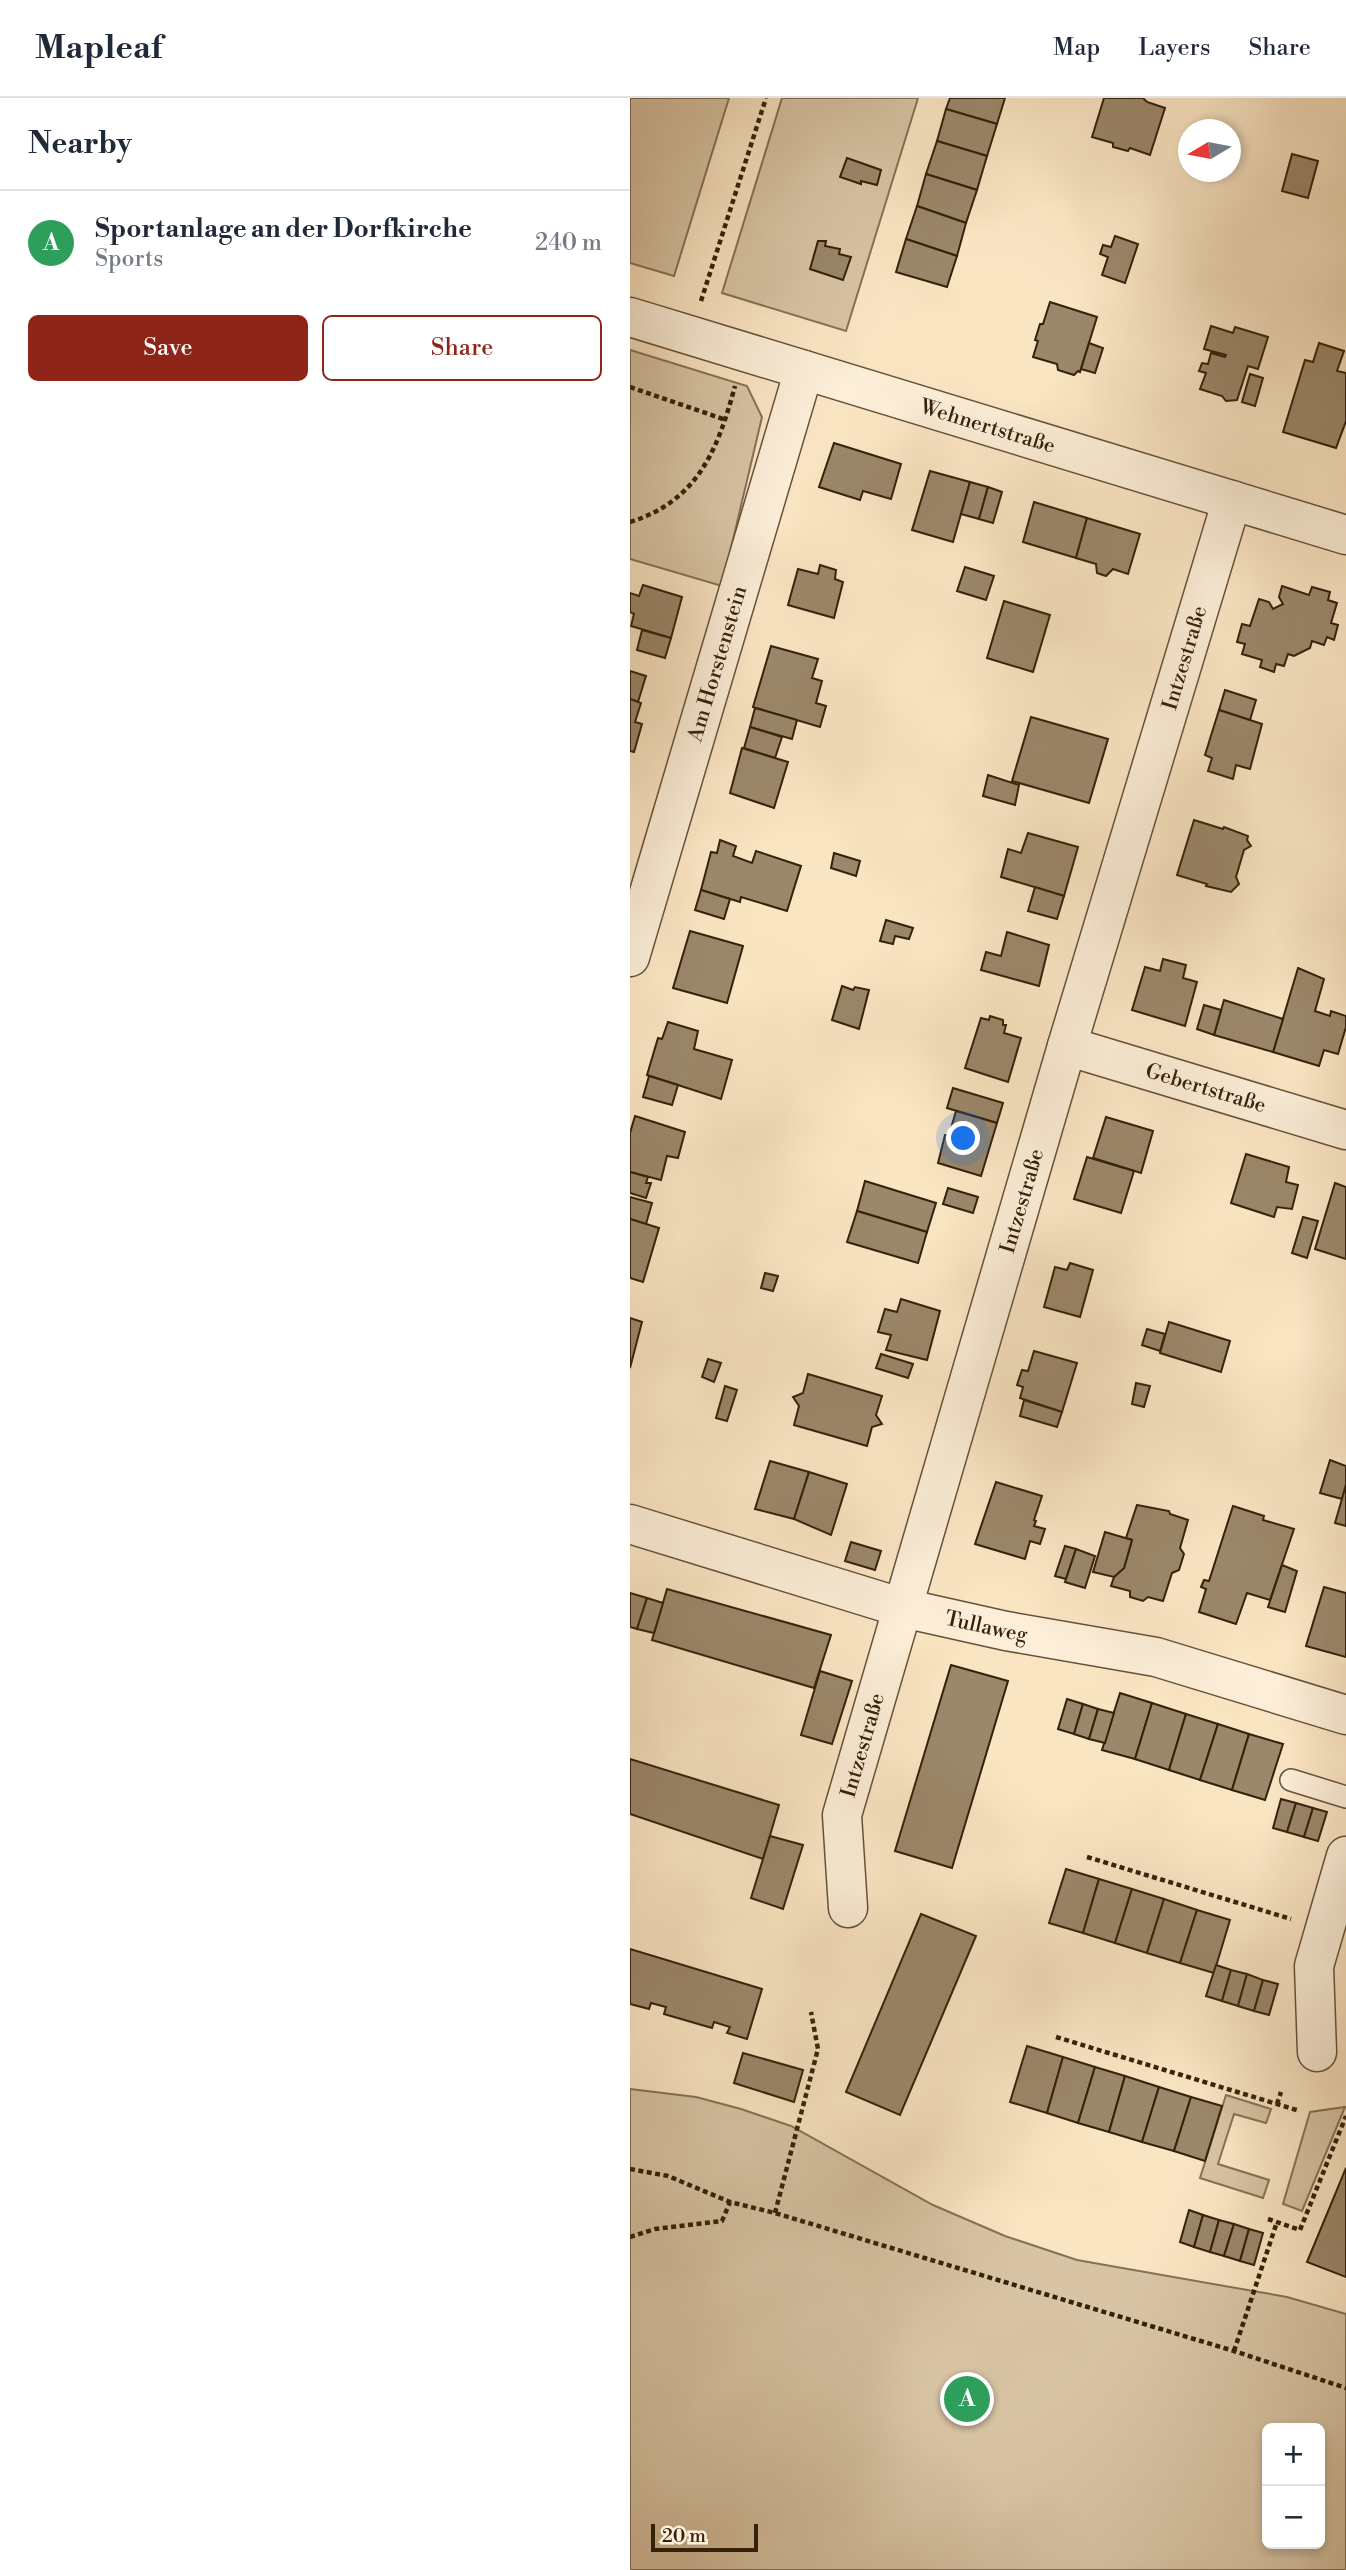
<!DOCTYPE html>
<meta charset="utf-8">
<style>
:root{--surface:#fff;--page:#f6f6f7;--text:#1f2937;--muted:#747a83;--line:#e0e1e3;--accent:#8f2418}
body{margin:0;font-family:"Libre Bodoni",serif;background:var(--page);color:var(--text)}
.controls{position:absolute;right:21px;bottom:21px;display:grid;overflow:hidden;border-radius:10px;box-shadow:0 4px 10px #0003}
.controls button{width:63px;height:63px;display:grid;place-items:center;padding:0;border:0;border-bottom:2px solid var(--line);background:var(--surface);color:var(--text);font:35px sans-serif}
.compass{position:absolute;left:548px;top:21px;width:63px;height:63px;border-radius:50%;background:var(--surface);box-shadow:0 4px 10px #0003;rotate:260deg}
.scale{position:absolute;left:21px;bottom:18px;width:107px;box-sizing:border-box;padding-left:7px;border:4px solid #34210a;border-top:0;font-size:19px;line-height:24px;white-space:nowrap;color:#34210a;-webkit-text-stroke:5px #fceed8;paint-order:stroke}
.you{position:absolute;left:334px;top:1041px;width:24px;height:24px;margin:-18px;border:5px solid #fff;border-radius:50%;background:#1a73e8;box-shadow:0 0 0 10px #1a73e833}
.badge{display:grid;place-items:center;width:46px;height:46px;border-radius:50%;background:var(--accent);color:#fff;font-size:23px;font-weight:700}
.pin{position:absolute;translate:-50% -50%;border:4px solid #fff;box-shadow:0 2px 7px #0006}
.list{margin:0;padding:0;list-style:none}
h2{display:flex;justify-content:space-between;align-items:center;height:91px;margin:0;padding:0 28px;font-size:30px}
h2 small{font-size:23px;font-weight:400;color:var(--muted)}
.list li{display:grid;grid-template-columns:46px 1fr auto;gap:21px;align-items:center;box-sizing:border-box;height:105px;padding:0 28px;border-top:2px solid var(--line)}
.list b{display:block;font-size:26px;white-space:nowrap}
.list p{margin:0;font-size:23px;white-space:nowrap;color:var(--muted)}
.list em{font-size:23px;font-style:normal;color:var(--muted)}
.actions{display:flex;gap:14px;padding:21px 28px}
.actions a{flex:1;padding:16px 0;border:2px solid var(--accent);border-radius:10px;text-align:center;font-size:24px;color:var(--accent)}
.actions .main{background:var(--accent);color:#fff}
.map{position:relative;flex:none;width:716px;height:2472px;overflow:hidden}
header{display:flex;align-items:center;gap:42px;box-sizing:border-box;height:98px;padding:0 35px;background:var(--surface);border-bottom:2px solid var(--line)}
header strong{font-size:33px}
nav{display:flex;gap:38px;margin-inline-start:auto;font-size:24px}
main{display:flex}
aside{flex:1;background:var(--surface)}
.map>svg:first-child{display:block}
.green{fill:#d8c4a4;stroke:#867257;stroke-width:2;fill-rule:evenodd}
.building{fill:#9b876a;stroke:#34210a;stroke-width:2}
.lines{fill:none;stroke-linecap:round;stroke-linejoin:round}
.service-casing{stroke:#665238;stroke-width:24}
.minor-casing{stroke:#665238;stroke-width:41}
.path{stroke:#34210a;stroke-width:4.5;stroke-dasharray:5 3.5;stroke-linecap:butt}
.service{stroke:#fceed8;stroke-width:21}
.minor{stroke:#fceed8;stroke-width:38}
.labels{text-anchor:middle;stroke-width:6;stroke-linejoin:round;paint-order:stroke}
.street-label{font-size:21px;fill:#34210a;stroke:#fceed8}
</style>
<header>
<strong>Mapleaf</strong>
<nav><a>Map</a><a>Layers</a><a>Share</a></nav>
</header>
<main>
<aside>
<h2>Nearby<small></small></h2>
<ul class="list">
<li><span class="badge" style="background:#2e9e5b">A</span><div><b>Sportanlage an der Dorfkirche</b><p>Sports</p></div><em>240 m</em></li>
</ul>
<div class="actions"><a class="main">Save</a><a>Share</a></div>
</aside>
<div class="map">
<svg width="716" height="2472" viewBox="0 0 716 2472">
<rect width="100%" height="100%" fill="#fae5c3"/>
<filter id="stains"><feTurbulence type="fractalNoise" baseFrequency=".00286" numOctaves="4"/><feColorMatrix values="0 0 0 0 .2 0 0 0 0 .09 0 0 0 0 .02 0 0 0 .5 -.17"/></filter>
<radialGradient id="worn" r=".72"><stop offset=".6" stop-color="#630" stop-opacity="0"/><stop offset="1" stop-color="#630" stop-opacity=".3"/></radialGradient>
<!-- green -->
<g class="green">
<path d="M 0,0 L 99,0 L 44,178 L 0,165 Z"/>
<path d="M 152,0 L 288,0 L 216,233 L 92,195 Z"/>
<path d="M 0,252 L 117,288 L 132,319 L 92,488 L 0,461 Z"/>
<path d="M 0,1991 L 66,1999 L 111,2011 L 161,2028 L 303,2107 L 375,2138 L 447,2162 L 657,2199 L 716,2216 L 716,2472 L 0,2472 ZM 637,2330 L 690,2330 L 690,2446 L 637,2446 Z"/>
<path d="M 596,1997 L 641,2011 L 636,2025 L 604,2016 L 588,2066 L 639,2082 L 633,2100 L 570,2080 Z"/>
<path d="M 715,2009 L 672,2113 L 653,2106 L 680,2014 Z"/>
</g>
<!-- building -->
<g class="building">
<path d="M 320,0 L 375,0 L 367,26 L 316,11 Z"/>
<path d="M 474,0 L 513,0 L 517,4 L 535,10 L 520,57 L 500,50 L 498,53 L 483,49 L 483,45 L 462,39 Z"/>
<path d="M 316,11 L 367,26 L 357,58 L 307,43 Z"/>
<path d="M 307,43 L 357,58 L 347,92 L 296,76 Z"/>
<path d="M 662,56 L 688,63 L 678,100 L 652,93 Z"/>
<path d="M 217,60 L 251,72 L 247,87 L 231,83 L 231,86 L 210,79 Z"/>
<path d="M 296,76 L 347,92 L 336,125 L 287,108 Z"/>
<path d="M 287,108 L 336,125 L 327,158 L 276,141 Z"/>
<path d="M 485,138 L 508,146 L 495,185 L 472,177 L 478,159 L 470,156 L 473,147 L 481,149 Z"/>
<path d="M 276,141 L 327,158 L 317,189 L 266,174 Z"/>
<path d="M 188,143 L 196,143 L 195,148 L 210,151 L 209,156 L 221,159 L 213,182 L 180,171 Z"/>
<path d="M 420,204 L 467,219 L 450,274 L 448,273 L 444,277 L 428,272 L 427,266 L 403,259 L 408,243 L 405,242 L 410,226 L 413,226 Z"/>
<path d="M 581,228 L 603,235 L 605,229 L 638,239 L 628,271 L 618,268 L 607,302 L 596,303 L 592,298 L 570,291 L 576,275 L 569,273 L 572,265 L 578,266 L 581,255 L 595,259 L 596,257 L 574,251 Z"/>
<path d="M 459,245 L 473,250 L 465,275 L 451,271 Z"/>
<path d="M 689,245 L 714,253 L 707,273 L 716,275 L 716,323 L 706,350 L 653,334 L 675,262 L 683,264 Z"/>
<path d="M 620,276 L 633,280 L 625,308 L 612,304 Z"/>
<path d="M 204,345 L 271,366 L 261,401 L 233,393 L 230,402 L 189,389 Z"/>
<path d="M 300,373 L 340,384 L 323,444 L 282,432 Z"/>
<path d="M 340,384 L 358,389 L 349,421 L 331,416 Z"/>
<path d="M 358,389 L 372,394 L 363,425 L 349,421 Z"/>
<path d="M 404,404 L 457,420 L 446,460 L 393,444 Z"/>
<path d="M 457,420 L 510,436 L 498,476 L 483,471 L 476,478 L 467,475 L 466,466 L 446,460 Z"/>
<path d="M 190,467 L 206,472 L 205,481 L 213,484 L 204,520 L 158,507 L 168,471 L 188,476 Z"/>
<path d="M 335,469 L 364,478 L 356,502 L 327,493 Z"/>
<path d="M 13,487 L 52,499 L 41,540 L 1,528 L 4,516 L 0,514 L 0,495 L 9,498 Z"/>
<path d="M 652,488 L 679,497 L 682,489 L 700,494 L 698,502 L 707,505 L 701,525 L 708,527 L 704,542 L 697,539 L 694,547 L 682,543 L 680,550 L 664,558 L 658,556 L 654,568 L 646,566 L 644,574 L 630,569 L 632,562 L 612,556 L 615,546 L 607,544 L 612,526 L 620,528 L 629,501 L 639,504 L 643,511 L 653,506 L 649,499 Z"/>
<path d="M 374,503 L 420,517 L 403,574 L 357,560 Z"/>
<path d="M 12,532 L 41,540 L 35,560 L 7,552 Z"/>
<path d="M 141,548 L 188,561 L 182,580 L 192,583 L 186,605 L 196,608 L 190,629 L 123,609 Z"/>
<path d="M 0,573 L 16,578 L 8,604 L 0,601 Z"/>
<path d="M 595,592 L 626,602 L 620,622 L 589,612 Z"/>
<path d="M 0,601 L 11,605 L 5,624 L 12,626 L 4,654 L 0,653 Z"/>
<path d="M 125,610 L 167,622 L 162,641 L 120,629 Z"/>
<path d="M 589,612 L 632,626 L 620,671 L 606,667 L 603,681 L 578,673 L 582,660 L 575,657 Z"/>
<path d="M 401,619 L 478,641 L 459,705 L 382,683 Z"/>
<path d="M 120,629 L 152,639 L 145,660 L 114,650 Z"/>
<path d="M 112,650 L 158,664 L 144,710 L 100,695 Z"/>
<path d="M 358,677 L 389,687 L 385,707 L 353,698 Z"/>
<path d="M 564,722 L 593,731 L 594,729 L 618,738 L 617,742 L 621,748 L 614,752 L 606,779 L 609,786 L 601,794 L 576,788 L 577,786 L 547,777 Z"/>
<path d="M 398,735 L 448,749 L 434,798 L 371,779 L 378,751 L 391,755 Z"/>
<path d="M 90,742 L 106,748 L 103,758 L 122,765 L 126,753 L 171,768 L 157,813 L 111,799 L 110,804 L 71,792 L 81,754 L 87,755 Z"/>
<path d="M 204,755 L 230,763 L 226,778 L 201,770 Z"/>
<path d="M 405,789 L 434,798 L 427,821 L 398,813 Z"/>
<path d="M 71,792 L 100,801 L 94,821 L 65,812 Z"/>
<path d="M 256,822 L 283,830 L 279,841 L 265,838 L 263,846 L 250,843 Z"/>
<path d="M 60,833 L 113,848 L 97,905 L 43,890 Z"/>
<path d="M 377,834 L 419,847 L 409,888 L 351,872 L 356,854 L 371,858 Z"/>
<path d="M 533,861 L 556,867 L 553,880 L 567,884 L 555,928 L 502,912 L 515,869 L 530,873 Z"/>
<path d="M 668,870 L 694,881 L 685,913 L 700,918 L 701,913 L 716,918 L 716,929 L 708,956 L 694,952 L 689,968 L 643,954 Z"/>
<path d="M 212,888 L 223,892 L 225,889 L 239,892 L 229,931 L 202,922 Z"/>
<path d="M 594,902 L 653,921 L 643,954 L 584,937 Z"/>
<path d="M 574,907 L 591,912 L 584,937 L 567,931 Z"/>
<path d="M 360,918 L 373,922 L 373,927 L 376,927 L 374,935 L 391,940 L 378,984 L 335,970 L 351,920 L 359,922 Z"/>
<path d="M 38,924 L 68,933 L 64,951 L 102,962 L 91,1001 L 17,977 L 28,940 L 32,941 Z"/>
<path d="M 19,978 L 48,987 L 42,1007 L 13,999 Z"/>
<path d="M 323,990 L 373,1005 L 367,1025 L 317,1010 Z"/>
<path d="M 326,1013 L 367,1025 L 351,1078 L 308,1065 L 315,1037 L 319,1037 Z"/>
<path d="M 5,1018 L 55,1034 L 48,1060 L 37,1058 L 31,1082 L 0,1074 L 0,1035 Z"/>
<path d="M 476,1019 L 523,1033 L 511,1075 L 463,1060 Z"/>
<path d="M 616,1056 L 659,1069 L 656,1084 L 668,1087 L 662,1111 L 647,1109 L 644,1119 L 601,1105 Z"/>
<path d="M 457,1059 L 504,1073 L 491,1115 L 444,1101 Z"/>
<path d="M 0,1074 L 18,1079 L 16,1085 L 21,1085 L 16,1100 L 0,1095 Z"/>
<path d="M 235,1083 L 306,1105 L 297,1134 L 227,1113 Z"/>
<path d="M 705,1085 L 716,1089 L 716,1161 L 685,1151 Z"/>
<path d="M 318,1090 L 348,1099 L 343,1115 L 313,1106 Z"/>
<path d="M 0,1099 L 22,1105 L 16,1126 L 0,1121 Z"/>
<path d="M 227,1113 L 297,1134 L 288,1165 L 217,1144 Z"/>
<path d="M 673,1119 L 688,1123 L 677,1160 L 662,1155 Z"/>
<path d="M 0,1121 L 29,1130 L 13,1184 L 0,1180 Z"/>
<path d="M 440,1165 L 463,1172 L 450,1219 L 414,1209 L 425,1169 L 437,1172 Z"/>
<path d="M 135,1175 L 148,1178 L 143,1193 L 131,1190 Z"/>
<path d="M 271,1201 L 310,1213 L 297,1262 L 256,1252 L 261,1237 L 248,1234 L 255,1211 L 267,1214 Z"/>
<path d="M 0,1220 L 12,1224 L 0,1270 Z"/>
<path d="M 539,1224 L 600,1243 L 591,1274 L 530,1255 Z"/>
<path d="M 517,1231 L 535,1236 L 530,1253 L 512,1247 Z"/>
<path d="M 404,1253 L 447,1265 L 432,1314 L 390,1300 L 393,1289 L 387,1287 L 392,1272 L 398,1273 Z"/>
<path d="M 251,1256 L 283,1266 L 278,1280 L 246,1270 Z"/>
<path d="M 78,1261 L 91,1265 L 84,1284 L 72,1279 Z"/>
<path d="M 178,1276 L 252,1298 L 246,1317 L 252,1326 L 242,1329 L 237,1348 L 164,1327 L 169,1308 L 163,1299 L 173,1295 Z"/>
<path d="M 506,1285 L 520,1288 L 514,1309 L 502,1306 Z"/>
<path d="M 95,1288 L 107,1292 L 97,1323 L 86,1320 Z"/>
<path d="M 394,1302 L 432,1314 L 427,1329 L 390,1318 Z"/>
<path d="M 700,1362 L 716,1368 L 716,1387 L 712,1401 L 690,1395 Z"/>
<path d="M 140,1363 L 179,1374 L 164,1421 L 125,1411 Z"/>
<path d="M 179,1374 L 217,1386 L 201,1437 L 164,1421 Z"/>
<path d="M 366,1384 L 412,1398 L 404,1422 L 406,1423 L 404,1428 L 415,1431 L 410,1446 L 400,1443 L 395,1461 L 345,1446 Z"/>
<path d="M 716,1387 L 716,1428 L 705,1425 Z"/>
<path d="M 507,1407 L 539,1413 L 540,1416 L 558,1422 L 550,1450 L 554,1456 L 549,1472 L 542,1475 L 533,1503 L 518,1499 L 513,1503 L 500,1499 L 500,1493 L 481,1488 L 484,1479 L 494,1470 L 502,1442 L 496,1440 Z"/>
<path d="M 603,1408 L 634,1418 L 633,1422 L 664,1431 L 640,1502 L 617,1495 L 606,1526 L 569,1514 L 576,1491 L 571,1489 L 574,1482 L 579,1483 Z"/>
<path d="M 475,1434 L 502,1442 L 494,1470 L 484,1479 L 463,1474 Z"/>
<path d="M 221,1444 L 251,1453 L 245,1472 L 215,1463 Z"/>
<path d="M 435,1448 L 446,1451 L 436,1481 L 425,1478 Z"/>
<path d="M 446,1451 L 465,1458 L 455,1490 L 435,1484 Z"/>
<path d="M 652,1467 L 667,1473 L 655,1514 L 638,1509 Z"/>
<path d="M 694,1489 L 716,1495 L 716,1559 L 676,1548 Z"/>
<path d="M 37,1491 L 201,1537 L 184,1590 L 22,1542 Z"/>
<path d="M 0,1495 L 17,1500 L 7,1531 L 0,1529 Z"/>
<path d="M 17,1500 L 33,1505 L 24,1535 L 7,1531 Z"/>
<path d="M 321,1567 L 378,1583 L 322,1770 L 265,1753 Z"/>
<path d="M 190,1573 L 222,1583 L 202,1646 L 171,1637 Z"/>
<path d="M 490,1595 L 522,1605 L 505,1661 L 472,1652 Z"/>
<path d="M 437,1601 L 453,1606 L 444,1636 L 428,1631 Z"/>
<path d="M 522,1605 L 556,1616 L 539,1672 L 505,1661 Z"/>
<path d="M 453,1606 L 468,1611 L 459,1641 L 444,1636 Z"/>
<path d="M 468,1611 L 484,1615 L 475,1645 L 459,1641 Z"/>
<path d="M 556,1616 L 588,1626 L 570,1682 L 539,1672 Z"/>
<path d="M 588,1626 L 619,1636 L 602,1692 L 570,1682 Z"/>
<path d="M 619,1636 L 653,1646 L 635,1702 L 602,1692 Z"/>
<path d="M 0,1661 L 149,1707 L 133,1761 L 0,1716 Z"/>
<path d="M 651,1701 L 666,1705 L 657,1734 L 643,1730 Z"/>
<path d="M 666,1705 L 683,1710 L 674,1739 L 657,1734 Z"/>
<path d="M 683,1710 L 697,1714 L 688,1743 L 674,1739 Z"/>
<path d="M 140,1738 L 173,1747 L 153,1811 L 121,1800 Z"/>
<path d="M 436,1771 L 469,1781 L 453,1835 L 419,1825 Z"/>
<path d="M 469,1781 L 502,1791 L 485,1845 L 453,1835 Z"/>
<path d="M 502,1791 L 534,1801 L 517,1855 L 485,1845 Z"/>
<path d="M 534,1801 L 567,1812 L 550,1865 L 517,1855 Z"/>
<path d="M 567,1812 L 600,1822 L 584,1875 L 550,1865 Z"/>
<path d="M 291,1816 L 346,1838 L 270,2017 L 216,1994 Z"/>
<path d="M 0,1851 L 132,1891 L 117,1941 L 97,1935 L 100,1929 L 84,1924 L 82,1930 L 34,1916 L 36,1909 L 21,1905 L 19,1911 L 0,1906 Z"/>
<path d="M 586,1867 L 601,1872 L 592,1903 L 576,1898 Z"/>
<path d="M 601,1872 L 617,1876 L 608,1908 L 592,1903 Z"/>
<path d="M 617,1876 L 633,1882 L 624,1913 L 608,1908 Z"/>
<path d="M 633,1882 L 648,1886 L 639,1917 L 624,1913 Z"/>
<path d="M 397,1948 L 433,1959 L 417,2015 L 380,2004 Z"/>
<path d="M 113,1955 L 173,1972 L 164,2004 L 104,1985 Z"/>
<path d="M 433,1959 L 465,1969 L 448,2025 L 417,2015 Z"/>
<path d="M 465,1969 L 495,1978 L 479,2034 L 448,2025 Z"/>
<path d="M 495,1978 L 529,1989 L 512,2044 L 479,2034 Z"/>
<path d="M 529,1989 L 561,1999 L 544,2053 L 512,2044 Z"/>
<path d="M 561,1999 L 592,2008 L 575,2063 L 544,2053 Z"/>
<path d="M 716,2070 L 716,2179 L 677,2164 Z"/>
<path d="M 559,2112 L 573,2117 L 564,2149 L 550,2144 Z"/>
<path d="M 573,2117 L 589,2122 L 580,2154 L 564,2149 Z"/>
<path d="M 589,2122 L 604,2126 L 594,2158 L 580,2154 Z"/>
<path d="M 604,2126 L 619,2131 L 610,2163 L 594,2158 Z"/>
<path d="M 619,2131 L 633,2135 L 624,2167 L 610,2163 Z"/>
</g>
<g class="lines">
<defs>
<path id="service" d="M 661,1682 L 716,1699"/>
<g id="minor">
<path id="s1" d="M 0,219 L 716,437"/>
<path id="s2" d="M 0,859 L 174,272"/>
<path id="s3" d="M 437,948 L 716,1032"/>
<path id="s4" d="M 0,1426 L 273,1510 L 376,1533 L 526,1559 L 716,1617"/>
<path id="s5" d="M 218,1810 L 212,1717 L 437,948 L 602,402"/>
<path d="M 687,1954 L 684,1868 L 716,1758"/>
</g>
</defs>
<!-- service casing -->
<use href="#service" class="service-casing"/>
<!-- minor casing -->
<use href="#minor" class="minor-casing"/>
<!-- path -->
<g class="path">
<path d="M 71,203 L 136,0"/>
<path d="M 0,289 L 96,322"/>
<path d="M 0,424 C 68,403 88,351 105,288"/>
<path d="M 457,1759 L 661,1821"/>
<path d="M 426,1939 L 670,2013"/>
<path d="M 647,2006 L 651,1994"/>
<path d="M 0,2071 L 38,2078 L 100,2104 L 145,2115 L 604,2253 L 716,2290"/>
<path d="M 145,2115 L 188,1951 L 181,1914"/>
<path d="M 638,2121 L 670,2132 L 716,2018"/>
<path d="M 0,2139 L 25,2131 L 92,2123 L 100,2104"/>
<path d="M 604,2253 L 647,2124"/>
</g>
<!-- service -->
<use href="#service" class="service"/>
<!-- minor -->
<use href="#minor" class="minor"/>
</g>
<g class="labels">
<!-- street labels -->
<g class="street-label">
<text dy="7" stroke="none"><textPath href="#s1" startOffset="374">Wehnertstraße</textPath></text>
<text dy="7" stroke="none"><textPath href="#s5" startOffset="1300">Intzestraße</textPath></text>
<text dy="7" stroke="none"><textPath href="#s2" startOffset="306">Am Horstenstein</textPath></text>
<text dy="7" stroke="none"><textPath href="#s3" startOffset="145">Gebertstraße</textPath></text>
<text dy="7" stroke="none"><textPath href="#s5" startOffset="733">Intzestraße</textPath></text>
<text dy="7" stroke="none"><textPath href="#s4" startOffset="371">Tullaweg</textPath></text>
<text dy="7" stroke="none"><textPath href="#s5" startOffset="166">Intzestraße</textPath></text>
</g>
</g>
<rect width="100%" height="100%" filter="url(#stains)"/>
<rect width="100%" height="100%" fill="url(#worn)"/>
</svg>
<div class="controls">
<button>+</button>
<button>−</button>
</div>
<svg class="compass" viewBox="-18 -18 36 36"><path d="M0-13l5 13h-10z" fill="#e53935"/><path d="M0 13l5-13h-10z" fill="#747a83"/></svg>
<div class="scale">20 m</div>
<div class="you"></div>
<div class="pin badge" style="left:337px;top:2301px;background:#2e9e5b">A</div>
</div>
</main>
